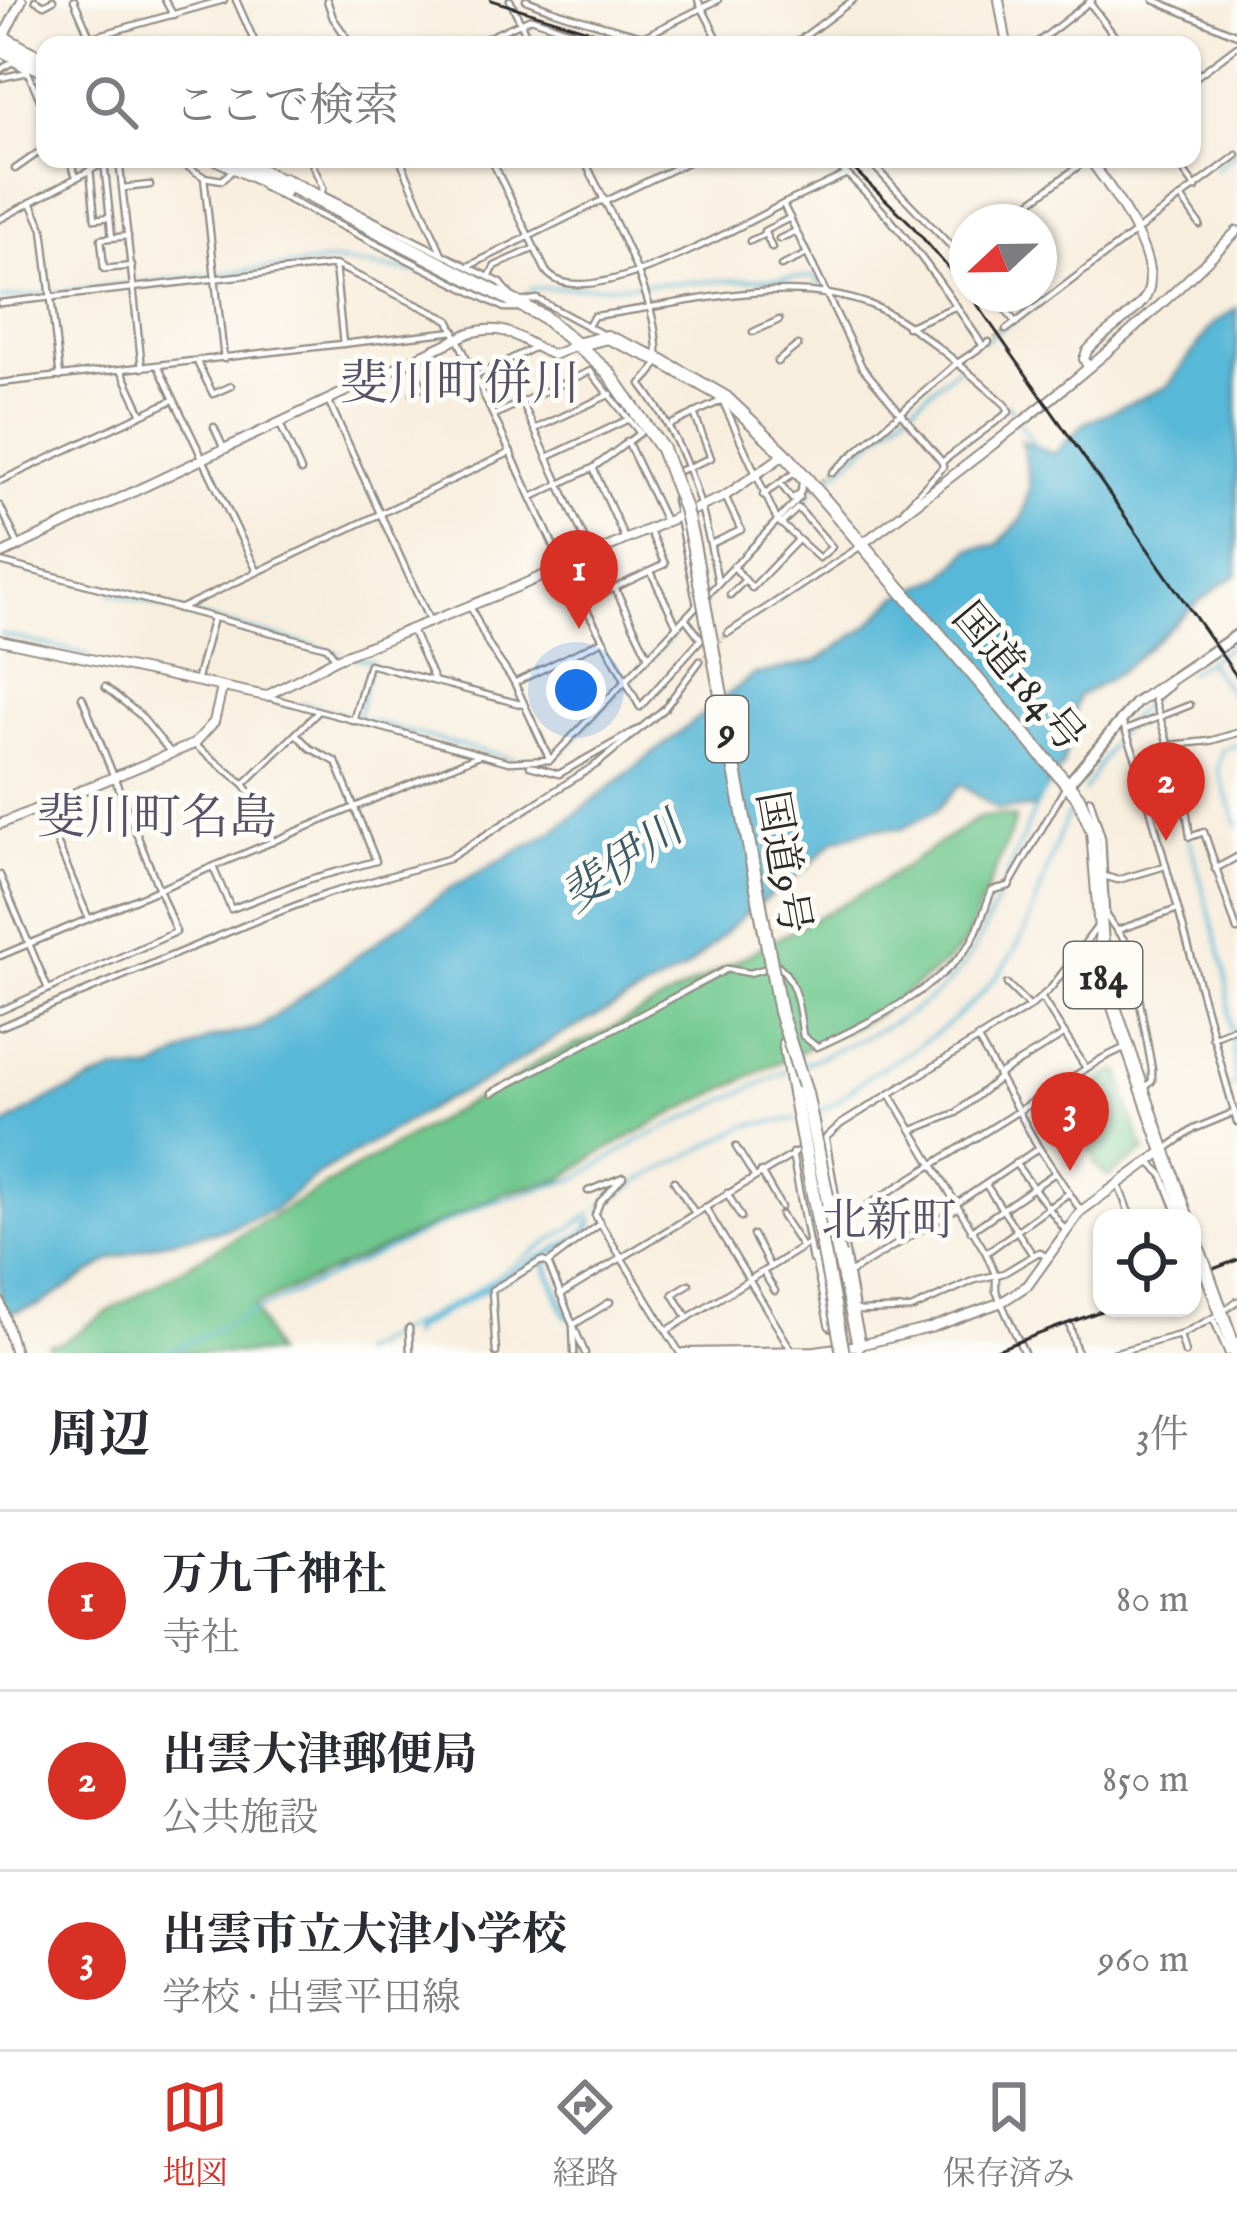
<!DOCTYPE html>
<html lang="ja">
<meta charset="utf-8">
<style>
:root{--surface:#fff;--page:#f2f2f3;--text:#2b2b33;--muted:#7c7c81;--line:#e1e1e2;--accent:#d93025}
body{margin:0;font-family:"IM FELL English","Noto Serif JP",serif;background:var(--page);color:var(--text)}
.controls{position:absolute;right:36px;bottom:36px;display:grid;overflow:hidden;border-radius:24px;box-shadow:0 3px 9px #0004}
.controls button{width:108px;height:108px;display:grid;place-items:center;padding:0;border:0;border-bottom:3px solid var(--line);background:var(--surface);color:var(--text);font:60px sans-serif}
.compass{position:absolute;left:949px;top:204px;width:108px;height:108px;border-radius:50%;background:var(--surface);box-shadow:0 3px 9px #0004;rotate:248deg}
.you{position:absolute;left:576px;top:690px;width:42px;height:42px;margin:-30px;border:9px solid #fff;border-radius:50%;background:#1a73e8;box-shadow:0 0 0 18px #1a73e833}
.badge{display:grid;place-items:center;width:78px;height:78px;border-radius:50%;background:var(--accent);color:#fff;font-size:39px;font-weight:700}
.pin{position:absolute;translate:-50% -99px;filter:drop-shadow(0 3px 6px #0008)}
.pin::after{content:'';position:absolute;top:63px;width:42px;height:36px;background:inherit;clip-path:polygon(0 0,100% 0,50% 100%)}
.list{margin:0;padding:0;list-style:none}
h2{display:flex;justify-content:space-between;align-items:center;height:156px;margin:0;padding:0 48px;font-size:51px}
h2 small{font-size:39px;font-weight:400;color:var(--muted)}
.list li{display:grid;grid-template-columns:78px 1fr auto;gap:36px;align-items:center;box-sizing:border-box;height:180px;padding:0 48px;border-top:3px solid var(--line)}
.list b{display:block;font-size:45px;white-space:nowrap}
.list p{margin:0;font-size:39px;white-space:nowrap;color:var(--muted)}
.list em{font-size:39px;font-style:normal;color:var(--muted)}
.icon{flex:none;width:66px;height:66px;fill:none;stroke:currentColor;stroke-width:2;stroke-linecap:round;stroke-linejoin:round}
.map{position:relative;flex:none;width:1237px;height:1353px;overflow:hidden}
.search{position:absolute;background:var(--surface);box-shadow:0 3px 9px #0004;left:36px;right:36px;top:36px;height:132px;display:flex;align-items:center;gap:30px;box-sizing:border-box;padding:0 42px;border-radius:24px;color:var(--muted);font-size:45px}
.sheet{height:696px;background:var(--surface)}
nav{display:flex;justify-content:space-around;align-items:center;box-sizing:border-box;height:168px;border-top:3px solid var(--line);background:var(--surface);font-size:33px;color:var(--muted)}
nav a{display:grid;justify-items:center;gap:6px}
nav .on{color:var(--accent)}
.map>svg:first-child{display:block}
.green{fill:#70c88e;stroke:#4e7a5c;stroke-width:3}
.water{fill:#58b8d7;stroke:#427281;stroke-width:3}
.lines{fill:none;stroke-linecap:round;stroke-linejoin:round}
.stream{stroke:#58b8d7;stroke-width:3}
.canal{stroke:#58b8d7;stroke-width:6}
.street-tunnel{stroke:#cfc7ba;stroke-width:4.5;stroke-dasharray:4.5 2;stroke-linecap:butt}
.street-casing{stroke:#928c84;stroke-width:9}
.secondary-casing{stroke:#928c84;stroke-width:12}
.primary-casing{stroke:#928c84;stroke-width:14}
.highway-casing{stroke:#928c84;stroke-width:16}
.street{stroke:#fff;stroke-width:4.5}
.secondary{stroke:#fff;stroke-width:8}
.primary{stroke:#fff;stroke-width:9}
.highway{stroke:#fff;stroke-width:12}
.rail{stroke:#2b2b2b;stroke-width:3}
.highway-bridge-casing{stroke:#928c84;stroke-width:16;stroke-linecap:butt}
.highway-bridge{stroke:#fff;stroke-width:12}
.labels{text-anchor:middle;stroke-width:10;stroke-linejoin:round;paint-order:stroke}
.shield{fill:#fdfcf7;stroke:#6a6a68;stroke-width:3}
.shield-label{font-size:39px;font-weight:bold;fill:#2b2b2b}
.street-label{font-size:42px;fill:#2b2b2b;stroke:#fdfcf7}
.water-label{font-size:45px;font-style:italic;fill:#3b5c67;stroke:#fdfcf7}
.neighbourhood-label{font-size:45px;fill:#575267;stroke:#fdfcf7}
.quarter-label{font-size:48px;fill:#575267;stroke:#fdfcf7}
</style>
<div class="map">
<svg width="1237" height="1353" viewBox="0 0 1237 1353">
<rect width="100%" height="100%" fill="#fdfcf7"/>
<filter id="ink" filterUnits="userSpaceOnUse"><feTurbulence type="fractalNoise" baseFrequency=".00833" numOctaves="2"/><feDisplacementMap in="SourceGraphic" scale="24" xChannelSelector="R" yChannelSelector="G"/><feConvolveMatrix kernelMatrix="1 2 1 2 8 2 1 2 1" color-interpolation-filters="sRGB"/></filter>
<filter id="wash" filterUnits="userSpaceOnUse"><feTurbulence type="fractalNoise" baseFrequency=".004" numOctaves="4" result="noise"/><feDisplacementMap in="SourceGraphic" scale="48" xChannelSelector="R" yChannelSelector="G"/><feGaussianBlur stdDeviation="2.7" result="paint"/><feColorMatrix in="noise" values="0 0 0 0 0 0 0 0 0 0 0 0 0 0 0 0 0 1.4 0 .05"/><feComposite in="paint" operator="in"/></filter>
<g filter="url(#wash)">
<rect width="100%" height="100%" fill="#f8eede"/>
<!-- green -->
<g class="green">
<path d="M 999,815 L 1015,818 L 1014,825 L 965,943 L 946,963 L 876,1015 L 664,1118 L 592,1158 L 561,1180 L 508,1192 L 254,1306 L 274,1353 L 46,1353 L 49,1344 L 62,1343 L 106,1313 L 469,1102 L 508,1084 L 540,1060 L 597,1036 L 877,885 L 978,818 Z"/>
<path d="M 1120,1071 L 1132,1119 L 1145,1151 L 1108,1177 L 1094,1163 L 1096,1160 L 1075,1127 L 1077,1122 L 1068,1108 L 1104,1081 L 1103,1077 Z"/>
</g>
<!-- water -->
<path class="water" d="M 1237,308 L 1237,575 C 1179,608 1139,670 1078,696 L 1063,765 L 1033,808 L 997,809 L 960,784 L 937,810 L 902,829 L 874,828 L 834,840 L 807,868 L 744,915 L 686,969 L 546,1043 L 492,1078 L 442,1101 L 318,1174 L 275,1209 L 227,1229 L 163,1242 L 112,1259 L 39,1305 L 0,1315 L 0,1128 L 45,1101 L 115,1071 L 151,1071 L 209,1039 L 259,1028 L 449,889 L 554,831 L 753,675 L 817,661 L 868,626 L 897,597 L 944,576 L 970,549 L 997,545 L 1022,519 L 1030,484 L 1022,441 L 1054,454 L 1085,423 L 1168,386 L 1214,323 Z"/>
<g class="lines">
<!-- stream -->
<g class="stream">
<path d="M 1215,169 L 1237,151"/>
<path d="M 530,289 L 815,277 L 823,291"/>
<path d="M 0,299 L 334,261 L 424,273"/>
<path d="M 984,341 L 1045,298"/>
<path d="M 1007,404 L 1035,446"/>
<path d="M 818,488 L 960,365"/>
<path d="M 769,533 L 810,494"/>
<path d="M 110,593 L 339,653"/>
<path d="M 0,634 L 88,655"/>
<path d="M 354,657 L 371,661 L 358,716"/>
<path d="M 1208,662 L 1237,702"/>
<path d="M 1188,673 L 1237,642"/>
<path d="M 302,704 L 513,759"/>
<path d="M 1237,745 L 1222,749 L 1218,769 L 1237,825"/>
<path d="M 563,751 L 701,605"/>
<path d="M 1084,791 C 1103,758 1120,723 1151,699"/>
<path d="M 1189,838 L 1226,973 L 1236,1082 L 1229,1089"/>
<path d="M 801,1065 C 858,1041 939,1010 972,953 C 1001,901 1016,842 1045,790"/>
<path d="M 817,1112 C 840,1104 856,1082 878,1070 C 936,1038 996,993 1025,931 C 1043,891 1051,847 1071,808"/>
<path d="M 601,1207 L 641,1180 L 748,1125 L 797,1119"/>
<path d="M 165,1353 L 486,1204 L 576,1179 L 640,1140 L 787,1071"/>
<path d="M 357,1353 L 465,1297 L 593,1213"/>
</g>
<!-- canal -->
<g class="canal">
<path d="M 544,1257 L 587,1232 L 592,1221"/>
<path d="M 411,1335 L 411,1330 L 543,1257 L 567,1317"/>
</g>
</g>
</g>
<g filter="url(#ink)">
<g class="lines">
<!-- street-tunnel -->
<g class="street-tunnel">
<path d="M 989,342 L 1006,330"/>
<path d="M 800,497 L 832,473"/>
<path d="M 700,661 L 728,633"/>
</g>
<defs>
<g id="street">
<path d="M 35,0 L 44,5 L 53,0"/>
<path d="M 74,0 L 90,37"/>
<path d="M 165,0 L 173,15"/>
<path d="M 236,0 L 256,45"/>
<path d="M 327,0 L 333,18 L 352,45"/>
<path d="M 510,0 L 531,45"/>
<path d="M 526,0 C 575,20 624,30 674,45"/>
<path d="M 698,0 L 721,45"/>
<path d="M 1154,0 L 1237,35"/>
<path d="M 1089,2 L 1121,45"/>
<path d="M 645,36 L 718,0"/>
<path d="M 64,45 L 224,0"/>
<path d="M 471,45 L 531,18 L 611,45"/>
<path d="M 793,45 L 853,0"/>
<path d="M 1034,45 L 1092,0"/>
<path d="M 0,70 L 12,62 L 27,70 L 45,111"/>
<path d="M 0,78 L 28,72"/>
<path d="M 1192,80 L 1237,46"/>
<path d="M 69,159 L 76,176"/>
<path d="M 119,159 L 142,368"/>
<path d="M 175,159 L 204,177 L 222,180 L 234,169"/>
<path d="M 310,159 L 323,188 L 321,194"/>
<path d="M 400,159 L 442,254"/>
<path d="M 491,159 L 546,271 C 581,318 741,225 783,204"/>
<path d="M 584,159 C 610,215 661,300 657,361 C 656,370 647,378 641,384 C 688,447 704,507 718,583"/>
<path d="M 830,159 C 892,212 938,278 983,346"/>
<path d="M 867,159 L 967,263"/>
<path d="M 1175,159 L 1196,188"/>
<path d="M 104,161 L 112,238"/>
<path d="M 15,169 L 45,148"/>
<path d="M 90,169 L 95,219 L 110,217"/>
<path d="M 847,174 L 783,204 L 862,367 L 942,462 L 943,467 L 904,509"/>
<path d="M 284,176 L 501,283 L 511,296"/>
<path d="M 204,177 L 224,359"/>
<path d="M 263,187 L 504,308 L 517,308"/>
<path d="M 123,188 L 150,185"/>
<path d="M 1183,200 L 1200,225"/>
<path d="M 31,202 L 43,229 L 60,377"/>
<path d="M 604,202 L 694,159"/>
<path d="M 0,219 L 111,159"/>
<path d="M 1004,222 L 1088,159"/>
<path d="M 128,236 L 101,239 L 104,269 L 132,266"/>
<path d="M 779,239 L 796,231"/>
<path d="M 750,241 L 765,234"/>
<path d="M 772,248 L 764,231 L 790,218"/>
<path d="M 335,266 L 343,344"/>
<path d="M 469,266 L 603,200"/>
<path d="M 781,266 L 807,254"/>
<path d="M 489,277 L 495,266 L 533,249"/>
<path d="M 992,294 L 1016,323"/>
<path d="M 520,302 L 537,299 L 600,333"/>
<path d="M 0,303 L 335,265 L 449,320 L 563,566 L 640,707 L 701,639 L 685,618"/>
<path d="M 588,325 L 594,316 C 682,305 787,273 871,305 C 912,321 972,375 1006,405 L 1009,412 L 942,462"/>
<path d="M 907,327 L 957,306"/>
<path d="M 1006,330 L 1237,155"/>
<path d="M 753,332 L 779,320"/>
<path d="M 410,361 L 422,386 L 413,394"/>
<path d="M 777,362 L 798,345"/>
<path d="M 198,364 L 213,394 L 231,386"/>
<path d="M 158,366 L 257,571"/>
<path d="M 122,371 L 142,414"/>
<path d="M 476,376 L 535,347"/>
<path d="M 0,383 L 455,331"/>
<path d="M 329,402 L 430,622"/>
<path d="M 522,402 L 591,553"/>
<path d="M 724,404 L 777,520 L 819,558 L 832,547 L 798,508 L 781,524"/>
<path d="M 494,415 L 590,371 L 640,433 L 593,468 L 532,497"/>
<path d="M 280,424 L 301,471"/>
<path d="M 672,424 L 721,401"/>
<path d="M 214,427 L 224,449"/>
<path d="M 535,429 L 611,394"/>
<path d="M 627,441 L 665,521"/>
<path d="M 548,457 L 629,419"/>
<path d="M 593,468 L 625,539"/>
<path d="M 832,473 L 956,364 L 989,342"/>
<path d="M 671,474 L 711,458 L 694,413"/>
<path d="M 0,481 L 173,400"/>
<path d="M 763,495 L 794,473 L 802,482 L 801,492 L 792,499 L 780,483"/>
<path d="M 675,499 L 697,605"/>
<path d="M 0,506 L 19,546"/>
<path d="M 711,544 L 741,530 L 725,496"/>
<path d="M 0,562 L 327,647 L 336,659"/>
<path d="M 733,566 L 752,588 L 798,540"/>
<path d="M 651,572 L 677,626"/>
<path d="M 615,588 L 648,656"/>
<path d="M 730,595 L 743,582"/>
<path d="M 585,602 L 665,564 L 649,530"/>
<path d="M 470,606 L 489,646 L 514,682 L 550,760"/>
<path d="M 179,609 L 511,452"/>
<path d="M 412,631 L 434,680"/>
<path d="M 728,633 L 858,548"/>
<path d="M 196,682 L 213,618"/>
<path d="M 516,682 L 603,640"/>
<path d="M 1170,686 L 1154,699 L 1184,794 L 1190,837 L 1204,832 L 1237,930"/>
<path d="M 105,687 L 140,715 L 171,753"/>
<path d="M 268,697 L 509,762 L 550,760 L 800,497"/>
<path d="M 353,721 L 369,664 L 524,705"/>
<path d="M 1123,724 L 1137,761 L 1237,1122"/>
<path d="M 1126,730 L 1190,705"/>
<path d="M 1170,745 L 1210,741 L 1237,733"/>
<path d="M 196,746 L 244,784 L 258,804 L 273,842"/>
<path d="M 530,766 L 559,774 L 637,730"/>
<path d="M 244,784 L 317,713"/>
<path d="M 1090,799 L 1102,838 L 1106,916"/>
<path d="M 42,806 L 88,917"/>
<path d="M 213,867 L 231,909 L 310,879 L 376,861 L 336,762 L 310,748 L 296,734"/>
<path d="M 1215,869 L 1237,857"/>
<path d="M 0,875 L 48,989"/>
<path d="M 1104,876 L 1118,880 L 1162,867"/>
<path d="M 1104,918 L 1106,916 L 1130,948 L 1152,1069 L 1152,1081 L 1146,1087"/>
<path d="M 1118,930 L 1175,910"/>
<path d="M 0,956 L 479,755"/>
<path d="M 1007,984 L 1030,1007"/>
<path d="M 1041,997 L 1086,1068"/>
<path d="M 0,1011 L 176,932 L 82,697"/>
<path d="M 0,1027 L 260,919 L 327,894 L 448,859 L 597,764 L 664,709 L 700,661"/>
<path d="M 1212,1037 L 1237,1027"/>
<path d="M 977,1038 L 1039,1148 L 1079,1208"/>
<path d="M 998,1075 L 1065,1034"/>
<path d="M 492,1093 L 727,969 L 749,973 L 778,965 C 798,983 799,1011 803,1036 L 817,1047 C 865,1025 941,988 971,942 C 980,928 985,906 992,890 L 1009,886 L 1065,788"/>
<path d="M 890,1094 L 986,1253 L 996,1276 L 996,1291 L 1024,1353"/>
<path d="M 913,1130 L 956,1113 L 999,1078"/>
<path d="M 826,1140 L 855,1305"/>
<path d="M 821,1142 L 841,1124 L 1031,1006 L 1051,988 L 1097,927"/>
<path d="M 736,1147 L 754,1176"/>
<path d="M 1166,1149 L 1194,1129 L 1235,1112"/>
<path d="M 792,1153 L 812,1260"/>
<path d="M 1148,1161 L 1162,1174 L 1177,1212 L 1171,1218"/>
<path d="M 1015,1163 L 1065,1230"/>
<path d="M 761,1172 L 781,1207"/>
<path d="M 674,1181 L 695,1213"/>
<path d="M 1118,1184 L 1131,1218"/>
<path d="M 986,1185 L 1033,1255"/>
<path d="M 588,1191 L 623,1177 L 600,1202 L 595,1215 L 680,1353"/>
<path d="M 727,1193 L 741,1217"/>
<path d="M 956,1204 L 1039,1148"/>
<path d="M 705,1207 L 792,1351"/>
<path d="M 781,1215 L 802,1247"/>
<path d="M 841,1222 L 1103,1058 L 1126,1047"/>
<path d="M 971,1231 L 1055,1173"/>
<path d="M 753,1235 L 770,1267"/>
<path d="M 986,1253 L 1069,1193"/>
<path d="M 763,1272 L 775,1291"/>
<path d="M 851,1272 L 957,1208"/>
<path d="M 560,1295 L 799,1151"/>
<path d="M 854,1308 L 860,1311 L 911,1309 L 975,1280 L 1004,1273 L 1039,1252 L 1048,1258"/>
<path d="M 1228,1308 L 1237,1301"/>
<path d="M 688,1318 L 673,1294 L 689,1284"/>
<path d="M 1213,1318 L 1228,1353"/>
<path d="M 1070,1326 L 1077,1353"/>
<path d="M 409,1328 L 410,1353"/>
<path d="M 668,1330 L 809,1243"/>
<path d="M 1180,1335 L 1215,1317"/>
<path d="M 496,1353 L 492,1290 L 541,1261 L 548,1263"/>
<path d="M 574,1353 L 573,1325 L 548,1263 L 600,1224"/>
<path d="M 585,1353 L 573,1325 L 610,1302"/>
<path d="M 1113,1353 L 1180,1335 L 1185,1353"/>
</g>
<g id="secondary">
<path d="M 999,0 L 1007,45"/>
<path d="M 1,41 L 22,0"/>
<path d="M 1088,367 L 1084,359 L 1087,351 C 1103,332 1127,321 1143,301 C 1170,268 1109,185 1089,159"/>
<path d="M 862,544 C 992,447 1123,348 1237,231"/>
<path d="M 0,555 L 469,333 C 511,322 518,341 553,355 L 577,345"/>
<path d="M 0,640 L 266,696 L 336,659 L 517,587 L 725,496 L 784,455"/>
<path d="M 0,824 L 194,744 L 214,722 L 222,688"/>
<path d="M 0,1302 L 15,1353"/>
<path d="M 684,1353 L 815,1351 L 859,1345 L 930,1328 L 1002,1302 L 1028,1285 L 1081,1211 L 1162,1152"/>
</g>
<g id="primary">
<path d="M 1218,648 L 1237,635"/>
<path d="M 1068,784 L 1136,703 L 1215,650"/>
</g>
<g id="highway">
<path d="M 0,36 L 45,61"/>
<path d="M 0,49 L 45,71"/>
<path d="M 218,159 L 284,191"/>
<path d="M 238,159 L 544,317 L 608,372 L 662,449"/>
<path d="M 577,345 L 607,337 L 658,359 L 726,398 L 785,454 L 1078,797 L 1093,831 L 1105,981 L 1187,1218"/>
<path d="M 785,1043 L 794,1093"/>
<path d="M 1192,1232 L 1205,1267"/>
<path d="M 839,1255 L 859,1345"/>
<path d="M 818,1259 L 832,1324"/>
<path d="M 1210,1281 L 1236,1353"/>
</g>
</defs>
<!-- street casing -->
<use href="#street" class="street-casing"/>
<!-- secondary casing -->
<use href="#secondary" class="secondary-casing"/>
<!-- primary casing -->
<use href="#primary" class="primary-casing"/>
<!-- highway casing -->
<use href="#highway" class="highway-casing"/>
<!-- street -->
<use href="#street" class="street"/>
<!-- secondary -->
<use href="#secondary" class="secondary"/>
<!-- primary -->
<use href="#primary" class="primary"/>
<!-- highway -->
<use href="#highway" class="highway"/>
<!-- rail -->
<g class="rail">
<path d="M 491,0 L 636,45"/>
<path d="M 843,159 L 909,222 L 967,290"/>
<path d="M 970,294 L 1237,677"/>
<path d="M 1192,1277 L 1237,1260"/>
<path d="M 988,1353 L 1109,1308"/>
</g>
<defs>
<g id="highway-bridge">
<path d="M 662,449 L 685,509 L 693,544 L 780,1012 L 806,1093 L 839,1255"/>
<path d="M 794,1093 L 843,1353"/>
<path d="M 1205,1267 L 1210,1281"/>
</g>
</defs>
<!-- highway-bridge casing -->
<use href="#highway-bridge" class="highway-bridge-casing"/>
<!-- highway-bridge -->
<use href="#highway-bridge" class="highway-bridge"/>
</g>
</g>
<g class="labels">
<!-- shield labels -->
<g class="shield">
<rect x="706" y="696" width="42" height="66" rx="9"/>
<rect x="1064" y="942" width="78" height="66" rx="9"/>
</g>
<g class="shield-label">
<text x="727" y="743">9</text>
<text x="1103" y="989">184</text>
</g>
<!-- street labels -->
<g class="street-label">
<text transform="translate(1020 676) rotate(50)" y="15">国道184号</text>
<text transform="translate(785 862) rotate(80)" y="15">国道9号</text>
</g>
<!-- water labels -->
<g class="water-label">
<text transform="translate(621 861) rotate(-35)" y="16">斐伊川</text>
</g>
<!-- neighbourhood labels -->
<g class="neighbourhood-label">
<text x="889" y="1235">北新町</text>
</g>
<!-- quarter labels -->
<g class="quarter-label">
<text x="460" y="399">斐川町併川</text>
<text x="157" y="833">斐川町名島</text>
</g>
</g>
</svg>
<div class="controls">
<button><svg class="icon" aria-label="locate" viewBox="0 0 24 24"><circle cx="12" cy="12" r="6"/><path d="M12 2v4M12 18v4M2 12h4M18 12h4"/></svg></button>
</div>
<svg class="compass" viewBox="-18 -18 36 36"><path d="M0-13l5 13h-10z" fill="#e53935"/><path d="M0 13l5-13h-10z" fill="#7c7c81"/></svg>
<div class="you"></div>
<div class="pin badge" style="left:579px;top:629px">1</div>
<div class="pin badge" style="left:1166px;top:841px">2</div>
<div class="pin badge" style="left:1070px;top:1171px">3</div>
<div class="search"><svg class="icon" aria-label="search" viewBox="0 0 24 24"><circle cx="10" cy="10" r="6"/><path d="M15 15l6 6"/></svg>ここで検索</div>
</div>
<section class="sheet">
<h2>周辺<small>3件</small></h2>
<ul class="list">
<li><span class="badge">1</span><div><b>万九千神社</b><p>寺社</p></div><em>80 m</em></li>
<li><span class="badge">2</span><div><b>出雲大津郵便局</b><p>公共施設</p></div><em>850 m</em></li>
<li><span class="badge">3</span><div><b>出雲市立大津小学校</b><p>学校 · 出雲平田線</p></div><em>960 m</em></li>
</ul>
</section>
<nav>
<a class="on"><svg class="icon" aria-label="map" viewBox="0 0 24 24"><path d="M3 6l6-2 6 2 6-2v14l-6 2-6-2-6 2zM9 4v14M15 6v14"/></svg>地図</a>
<a><svg class="icon" aria-label="directions" viewBox="0 0 24 24"><path d="M12 3l9 9-9 9-9-9zM9 14v-3h6M13 9l2 2-2 2"/></svg>経路</a>
<a><svg class="icon" aria-label="saved" viewBox="0 0 24 24"><path d="M7 4h10v16l-5-4-5 4z"/></svg>保存済み</a>
</nav>
